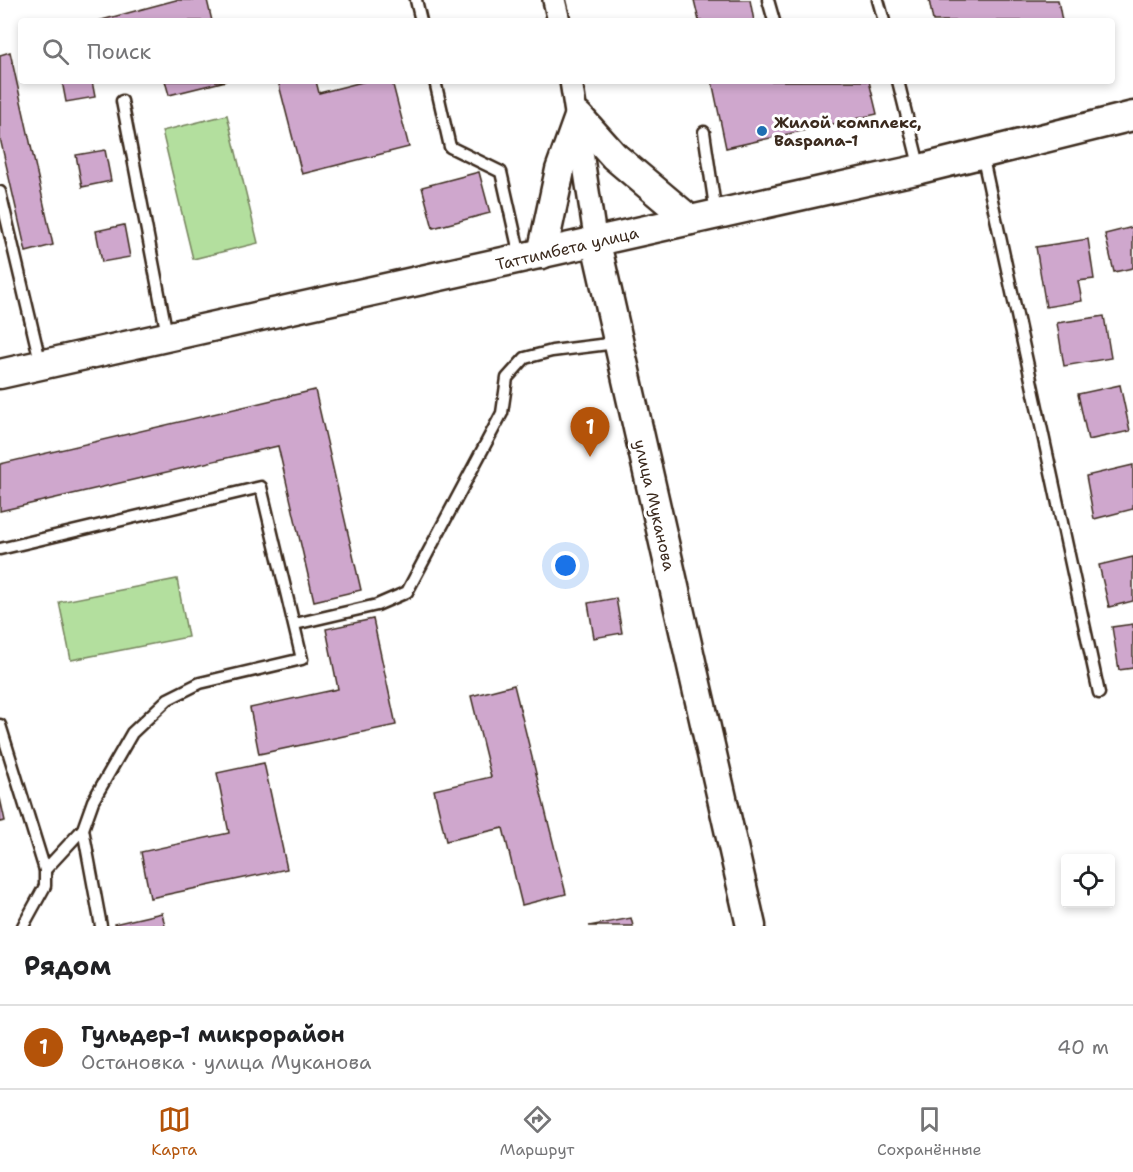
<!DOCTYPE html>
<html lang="ru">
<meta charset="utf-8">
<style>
:root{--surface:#fff;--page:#f2f2f2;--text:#202124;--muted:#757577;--line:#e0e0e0;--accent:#b45309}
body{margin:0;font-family:"Shantell Sans",sans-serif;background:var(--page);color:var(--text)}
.controls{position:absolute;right:18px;bottom:18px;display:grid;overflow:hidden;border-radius:6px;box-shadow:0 3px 9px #0003}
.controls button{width:54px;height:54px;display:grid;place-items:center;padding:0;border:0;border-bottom:2px solid var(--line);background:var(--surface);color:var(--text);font:30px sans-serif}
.you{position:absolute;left:566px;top:566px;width:21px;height:21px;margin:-15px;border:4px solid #fff;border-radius:50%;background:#1a73e8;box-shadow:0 0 0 9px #1a73e833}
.badge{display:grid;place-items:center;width:39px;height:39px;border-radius:50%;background:var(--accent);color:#fff;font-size:20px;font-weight:700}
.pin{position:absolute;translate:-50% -50px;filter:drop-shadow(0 2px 3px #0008)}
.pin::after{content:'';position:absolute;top:32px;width:21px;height:18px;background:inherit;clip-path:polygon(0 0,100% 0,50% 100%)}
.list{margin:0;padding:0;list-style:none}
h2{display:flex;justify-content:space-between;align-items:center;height:78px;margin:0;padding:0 24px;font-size:26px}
h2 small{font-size:20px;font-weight:400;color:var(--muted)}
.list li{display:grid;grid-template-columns:39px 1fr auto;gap:18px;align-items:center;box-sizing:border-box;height:84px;padding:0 24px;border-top:2px solid var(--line)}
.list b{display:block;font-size:22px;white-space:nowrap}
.list p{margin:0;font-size:20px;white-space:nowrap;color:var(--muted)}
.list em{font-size:20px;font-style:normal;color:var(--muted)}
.icon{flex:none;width:33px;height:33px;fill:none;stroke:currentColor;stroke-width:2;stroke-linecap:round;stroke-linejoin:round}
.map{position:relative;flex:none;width:1133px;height:926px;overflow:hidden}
.search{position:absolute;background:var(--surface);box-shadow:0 3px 9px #0003;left:18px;right:18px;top:18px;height:66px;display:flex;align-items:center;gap:15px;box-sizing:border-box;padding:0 21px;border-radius:6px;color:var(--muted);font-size:22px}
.sheet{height:162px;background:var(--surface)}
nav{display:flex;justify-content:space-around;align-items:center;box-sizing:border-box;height:84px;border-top:2px solid var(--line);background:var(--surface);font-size:16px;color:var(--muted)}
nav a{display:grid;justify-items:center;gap:3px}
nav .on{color:var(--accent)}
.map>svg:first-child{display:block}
.grass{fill:#b3df9e;stroke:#77845e;stroke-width:1.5}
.building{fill:#cfa7cd;stroke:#3b2a1e;stroke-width:1.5}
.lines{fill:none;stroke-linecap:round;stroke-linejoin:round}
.lane-casing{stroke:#3b2a1e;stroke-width:15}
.street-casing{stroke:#3b2a1e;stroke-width:26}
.secondary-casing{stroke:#3b2a1e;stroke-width:33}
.lane{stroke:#fff;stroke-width:10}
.street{stroke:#fff;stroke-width:21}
.secondary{stroke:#fff;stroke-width:28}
.poi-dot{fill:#1f6fb2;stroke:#fff;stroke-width:2}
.labels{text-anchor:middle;stroke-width:6;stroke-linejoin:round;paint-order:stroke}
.poi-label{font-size:16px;font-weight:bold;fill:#3b2a1e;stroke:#fff;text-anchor:start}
.street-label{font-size:16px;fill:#3b2a1e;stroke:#fff}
</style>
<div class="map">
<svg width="1133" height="926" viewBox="0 0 1133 926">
<rect width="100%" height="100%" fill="#fff"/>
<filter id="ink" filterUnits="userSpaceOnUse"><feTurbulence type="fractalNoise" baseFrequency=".0167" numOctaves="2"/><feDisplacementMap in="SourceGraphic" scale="12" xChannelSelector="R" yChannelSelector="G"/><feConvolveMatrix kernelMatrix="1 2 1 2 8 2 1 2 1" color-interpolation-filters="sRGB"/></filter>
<g filter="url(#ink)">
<!-- grass -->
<g class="grass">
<path d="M 227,115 L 258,243 L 193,259 L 162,131 Z"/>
<path d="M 177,579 L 188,637 L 71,660 L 59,602 Z"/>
</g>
<!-- building -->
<g class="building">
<path d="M 176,0 L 207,0 L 212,21 L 98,21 Z"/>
<path d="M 694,0 L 750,0 L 754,21 L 699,21 Z"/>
<path d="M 929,0 L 1058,0 L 1062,21 L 933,21 Z"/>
<path d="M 10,52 L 53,245 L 26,252 L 0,138 L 0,55 Z"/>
<path d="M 62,81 L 92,81 L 95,97 L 66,102 Z"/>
<path d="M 165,81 L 226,81 L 169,95 Z"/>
<path d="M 278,81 L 316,81 L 319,93 L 366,81 L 392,81 L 409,147 L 302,174 Z"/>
<path d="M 712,81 L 869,81 L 877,114 L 726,148 Z"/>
<path d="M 105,150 L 111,181 L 82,187 L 76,155 Z"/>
<path d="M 479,172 L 490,213 L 433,228 L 422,187 Z"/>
<path d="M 124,225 L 130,257 L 102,262 L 96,231 Z"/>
<path d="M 1133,227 L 1133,268 L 1114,272 L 1105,234 Z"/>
<path d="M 1088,239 L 1094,279 L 1078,281 L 1082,301 L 1046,307 L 1036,247 Z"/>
<path d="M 1104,316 L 1111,358 L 1064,366 L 1057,323 Z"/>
<path d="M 1120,385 L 1130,431 L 1088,440 L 1078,394 Z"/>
<path d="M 315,390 L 361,590 L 314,601 L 278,446 L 0,511 L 0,464 Z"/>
<path d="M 1133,465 L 1133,509 L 1094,519 L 1086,476 Z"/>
<path d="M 1133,557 L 1133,601 L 1109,607 L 1099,565 Z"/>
<path d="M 616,598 L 622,633 L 594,638 L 588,603 Z"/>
<path d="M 373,619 L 396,725 L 259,754 L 250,708 L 338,689 L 326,629 Z"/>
<path d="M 1133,624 L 1133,668 L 1119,670 L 1112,627 Z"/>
<path d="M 514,685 L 566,894 L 522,905 L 503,828 L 446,841 L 434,790 L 491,777 L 471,696 Z"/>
<path d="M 264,763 L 287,869 L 150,898 L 141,852 L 229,833 L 217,773 Z"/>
<path d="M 0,798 L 5,821 L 0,822 Z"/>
<path d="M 162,913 L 165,926 L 115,926 L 114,924 Z"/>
<path d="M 631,918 L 633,926 L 589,926 Z"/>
</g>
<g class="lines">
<defs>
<g id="lane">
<path d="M 416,0 L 421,21"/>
<path d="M 768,0 L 774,21"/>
<path d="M 878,0 L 884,21"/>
<path d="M 435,81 L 450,147 L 501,172 L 520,256"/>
<path d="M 898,81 L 920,169"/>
<path d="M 122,101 L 167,335"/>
<path d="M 704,132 L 716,214"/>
<path d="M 982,154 L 1099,693"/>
<path d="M 0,192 L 41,365"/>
<path d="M 0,549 L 261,487 L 302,659 L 200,683 L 168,699 L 132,733 L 93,801 L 83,829 L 45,870"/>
<path d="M 295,624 L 377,605 L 407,592 L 502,413 L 507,378 L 525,358 L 552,351 L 616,343"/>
<path d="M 0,725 L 45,870 L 45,886 L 23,926"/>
<path d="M 83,829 L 101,926"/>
</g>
<g id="street">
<path d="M 554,0 L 559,21"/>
<path d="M 571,81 L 596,243"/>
</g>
<g id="secondary">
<path d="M 596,243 L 751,926"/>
<path d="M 542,254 L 560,170 L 579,117 L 614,156 L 690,220"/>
<path d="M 0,374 L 920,169 L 1133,116"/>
</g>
</defs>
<!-- lane casing -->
<use href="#lane" class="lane-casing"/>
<!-- street casing -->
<use href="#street" class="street-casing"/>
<!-- secondary casing -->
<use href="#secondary" class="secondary-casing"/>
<!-- lane -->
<use href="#lane" class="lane"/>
<!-- street -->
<use href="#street" class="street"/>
<!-- secondary -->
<use href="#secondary" class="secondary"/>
</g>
</g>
<!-- markers -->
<circle class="poi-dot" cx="762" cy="131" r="6"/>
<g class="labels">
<!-- poi labels -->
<g class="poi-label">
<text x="774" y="128">Жилой комплекс,<tspan x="774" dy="18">Baspana-1</tspan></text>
</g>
<!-- street labels -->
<g class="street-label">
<text transform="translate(567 248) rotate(-13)" y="6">Таттимбета улица</text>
<text transform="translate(655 505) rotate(77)" y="6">улица Муканова</text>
</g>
</g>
</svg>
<div class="controls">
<button><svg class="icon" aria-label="locate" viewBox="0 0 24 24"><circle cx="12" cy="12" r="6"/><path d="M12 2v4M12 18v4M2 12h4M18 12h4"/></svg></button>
</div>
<div class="you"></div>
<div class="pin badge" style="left:590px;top:457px">1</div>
<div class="search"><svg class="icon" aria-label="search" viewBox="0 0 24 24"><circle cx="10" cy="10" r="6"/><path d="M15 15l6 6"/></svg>Поиск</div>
</div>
<section class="sheet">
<h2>Рядом<small></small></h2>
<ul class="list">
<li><span class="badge">1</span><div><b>Гульдер-1 микрорайон</b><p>Остановка · улица Муканова</p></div><em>40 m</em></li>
</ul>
</section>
<nav>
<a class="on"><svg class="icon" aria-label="map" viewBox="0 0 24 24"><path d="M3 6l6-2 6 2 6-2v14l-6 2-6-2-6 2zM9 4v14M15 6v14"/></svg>Карта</a>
<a><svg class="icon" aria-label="directions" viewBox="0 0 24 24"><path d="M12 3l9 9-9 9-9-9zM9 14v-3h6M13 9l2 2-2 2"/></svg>Маршрут</a>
<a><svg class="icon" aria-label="saved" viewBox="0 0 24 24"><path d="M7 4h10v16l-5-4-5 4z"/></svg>Сохранённые</a>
</nav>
